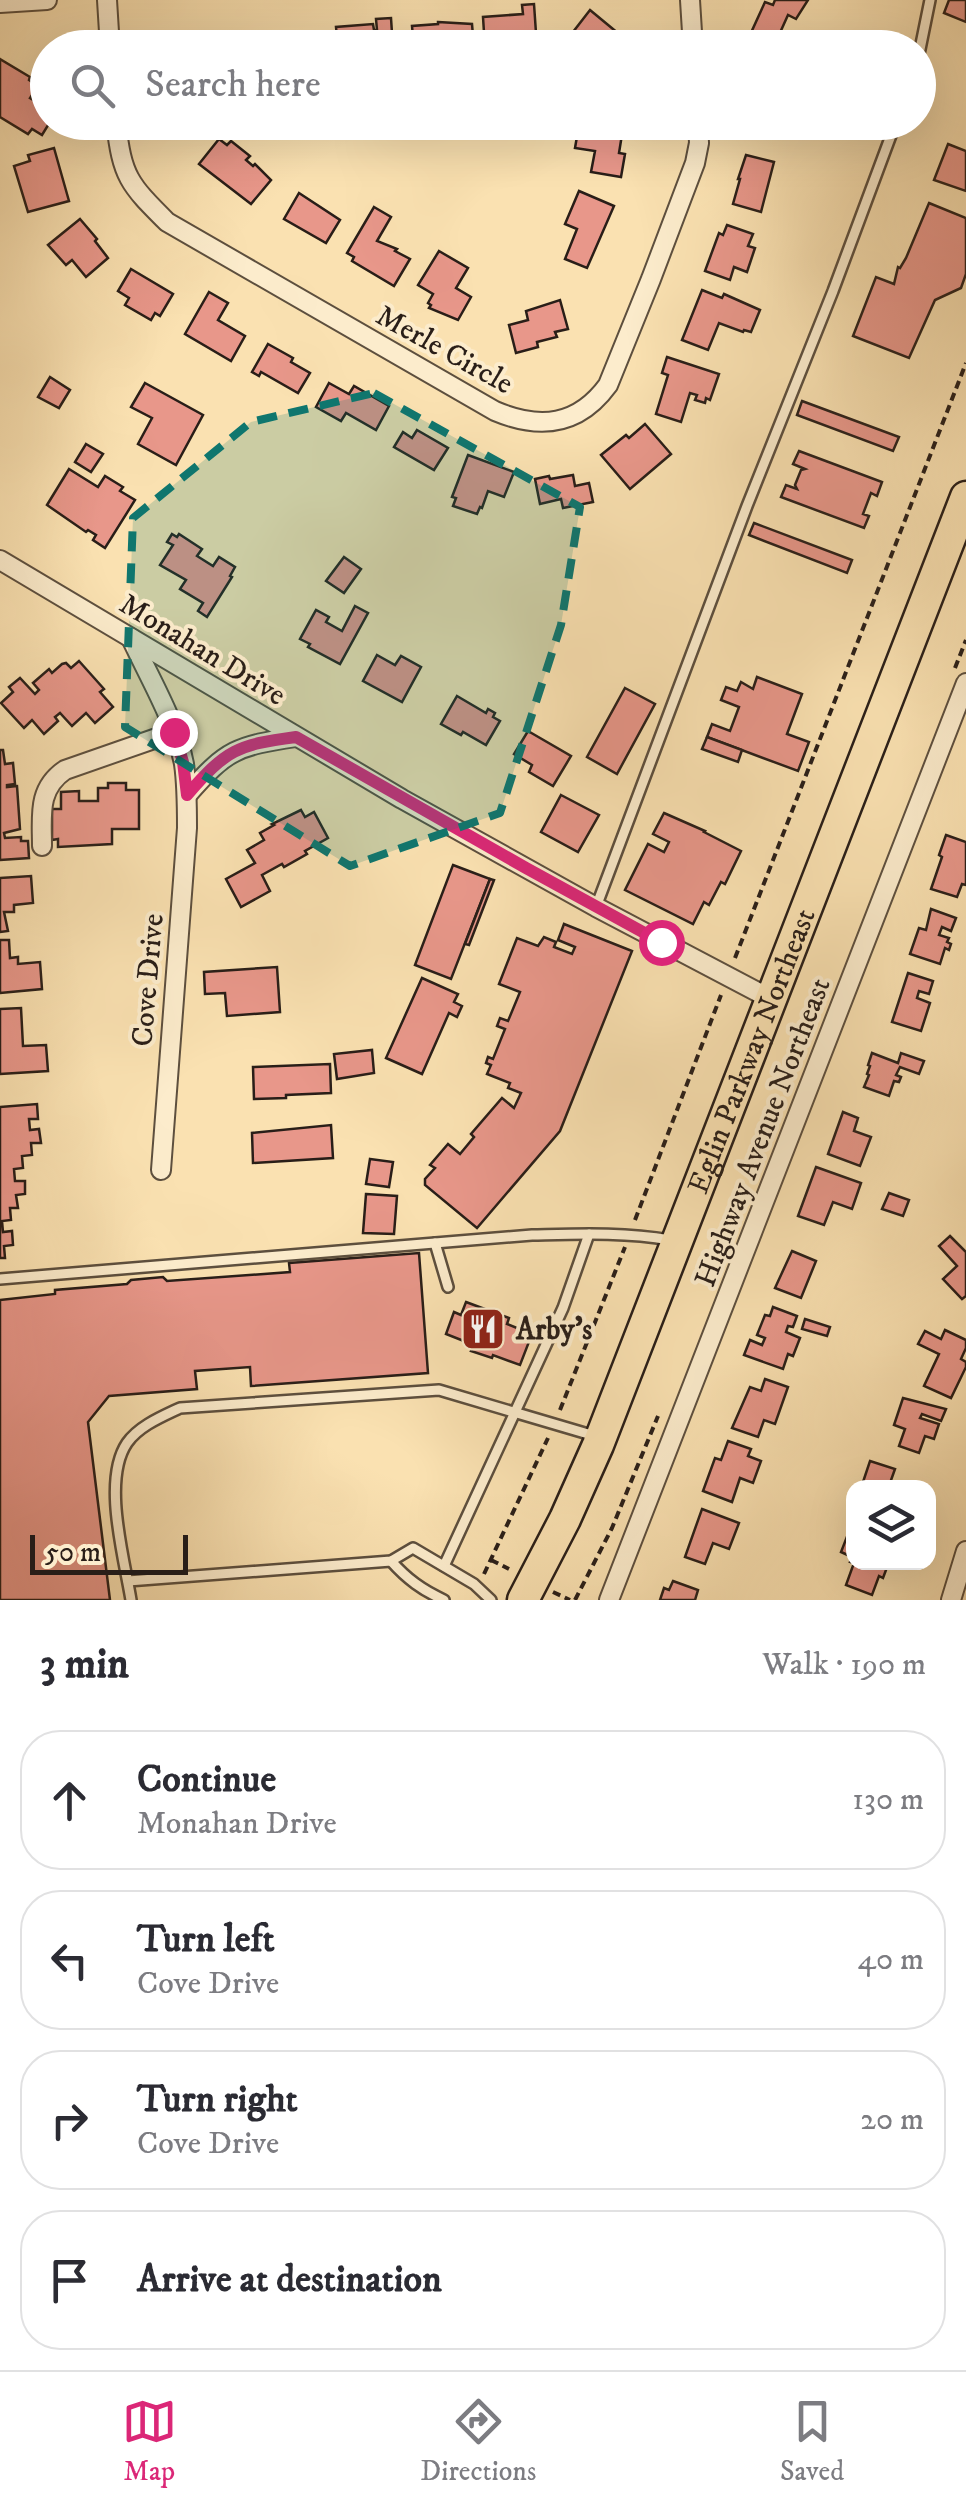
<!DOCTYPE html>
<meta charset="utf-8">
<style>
:root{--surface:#fff;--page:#f7f7f7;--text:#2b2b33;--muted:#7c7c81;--line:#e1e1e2;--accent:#db2777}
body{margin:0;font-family:"IM FELL DW Pica",serif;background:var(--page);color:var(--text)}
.controls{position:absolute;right:30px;bottom:30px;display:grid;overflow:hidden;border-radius:20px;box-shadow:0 10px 40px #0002}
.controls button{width:90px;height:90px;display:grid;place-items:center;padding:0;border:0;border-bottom:2px solid var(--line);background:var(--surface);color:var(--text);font:50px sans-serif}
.scale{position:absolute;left:30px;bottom:25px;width:158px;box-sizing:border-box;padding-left:10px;border:5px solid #291e18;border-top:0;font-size:28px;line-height:35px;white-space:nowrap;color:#291e18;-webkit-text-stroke:8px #fceccc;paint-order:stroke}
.stop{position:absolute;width:30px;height:30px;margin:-22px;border:8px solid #db2777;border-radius:50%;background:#fff}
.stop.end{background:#db2777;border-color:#fff;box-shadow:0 2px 10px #0008}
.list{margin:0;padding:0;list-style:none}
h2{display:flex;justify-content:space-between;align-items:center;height:130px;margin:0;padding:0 40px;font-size:42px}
h2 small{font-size:32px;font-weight:400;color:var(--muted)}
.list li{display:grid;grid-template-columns:65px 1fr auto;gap:30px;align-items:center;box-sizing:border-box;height:140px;margin:0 20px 20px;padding:0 20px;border:2px solid var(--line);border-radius:40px}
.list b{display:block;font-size:38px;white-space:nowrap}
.list p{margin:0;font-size:32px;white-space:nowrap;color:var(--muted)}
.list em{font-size:32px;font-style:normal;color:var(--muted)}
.icon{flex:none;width:55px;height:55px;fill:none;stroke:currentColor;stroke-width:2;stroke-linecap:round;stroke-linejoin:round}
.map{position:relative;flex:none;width:966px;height:1600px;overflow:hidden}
.search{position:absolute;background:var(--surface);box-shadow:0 10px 40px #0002;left:30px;right:30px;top:30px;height:110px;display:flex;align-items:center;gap:25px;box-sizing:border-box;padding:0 35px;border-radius:55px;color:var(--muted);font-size:38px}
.sheet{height:770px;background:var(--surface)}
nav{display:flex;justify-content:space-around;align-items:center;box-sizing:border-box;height:140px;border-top:2px solid var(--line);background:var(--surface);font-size:28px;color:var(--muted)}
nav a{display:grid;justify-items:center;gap:5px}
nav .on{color:var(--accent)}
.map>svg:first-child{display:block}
.building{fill:#e8978a;stroke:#291e18;stroke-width:2.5}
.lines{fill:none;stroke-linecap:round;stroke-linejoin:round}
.lane-casing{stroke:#5d4f3e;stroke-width:14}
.street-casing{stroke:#5d4f3e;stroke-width:22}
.highway-casing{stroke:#291e18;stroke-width:35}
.path{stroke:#291e18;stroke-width:4;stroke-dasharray:8 5;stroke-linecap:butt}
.lane{stroke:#fceccc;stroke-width:9}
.street{stroke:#fceccc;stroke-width:18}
.highway{stroke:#fae1b1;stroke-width:30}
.route{stroke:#db2777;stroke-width:12}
.marked{fill:#0f766e;fill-opacity:0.2;stroke:#0f766e;stroke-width:8;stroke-dasharray:20 12;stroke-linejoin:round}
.labels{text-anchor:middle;stroke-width:8;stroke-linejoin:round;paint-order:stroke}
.street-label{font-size:30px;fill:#291e18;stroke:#fceccc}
.poi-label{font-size:30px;font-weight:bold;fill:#291e18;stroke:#fceccc;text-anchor:start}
</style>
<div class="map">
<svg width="966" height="1600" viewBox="0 0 966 1600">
<rect width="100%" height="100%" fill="#fae1b1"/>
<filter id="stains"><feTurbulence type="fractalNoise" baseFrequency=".002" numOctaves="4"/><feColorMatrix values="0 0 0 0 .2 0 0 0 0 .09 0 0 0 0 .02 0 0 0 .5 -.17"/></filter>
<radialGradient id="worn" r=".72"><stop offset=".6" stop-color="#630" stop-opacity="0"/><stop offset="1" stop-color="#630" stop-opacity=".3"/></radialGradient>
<!-- building -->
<g class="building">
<path d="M 775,0 L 808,0 L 796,19 L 788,15 L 774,46 L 750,35 L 765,2 L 773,5 Z"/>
<path d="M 949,0 L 966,0 L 966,22 L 944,13 Z"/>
<path d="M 534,4 L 536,33 L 527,34 L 528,48 L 485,48 L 483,17 L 523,14 L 522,5 Z"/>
<path d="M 590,10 L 619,34 L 608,48 L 601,48 L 596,43 L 592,48 L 566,48 L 563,45 Z"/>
<path d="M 391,18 L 393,48 L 338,48 L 336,27 L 373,24 L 374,30 L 377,30 L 376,19 Z"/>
<path d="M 438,22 L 472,24 L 474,48 L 414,48 L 412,26 L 438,24 Z"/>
<path d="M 313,32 L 314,48 L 263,48 L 263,41 L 294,38 L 293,34 Z"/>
<path d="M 0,59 L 30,77 L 29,80 L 38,86 L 30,98 L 48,109 L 48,122 L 50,122 L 42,135 L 32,129 L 28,134 L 0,117 Z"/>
<path d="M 599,122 L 624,122 L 619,153 L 625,154 L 621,177 L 591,172 L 595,151 L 575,148 L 579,125 L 598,128 Z"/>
<path d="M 739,122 L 789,122 L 789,133 L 740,136 Z"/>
<path d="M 219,139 L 227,145 L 231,141 L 250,156 L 246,160 L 253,166 L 255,164 L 271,180 L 251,204 L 199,164 Z"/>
<path d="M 948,144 L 966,151 L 966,191 L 934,180 Z"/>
<path d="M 54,148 L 69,201 L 28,212 L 14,166 L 30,161 L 28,155 Z"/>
<path d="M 746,155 L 774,162 L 761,212 L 733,204 L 740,179 L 738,179 Z"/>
<path d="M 579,191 L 614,206 L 587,268 L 565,259 L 577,229 L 565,224 Z"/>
<path d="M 299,193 L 340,220 L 326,243 L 284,219 Z"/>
<path d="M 929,203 L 966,218 L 966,274 L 961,288 L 935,300 L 909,358 L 853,336 L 876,277 L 894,284 L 898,267 L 900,268 L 906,258 Z"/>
<path d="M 374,207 L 391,217 L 377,241 L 397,249 L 395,251 L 410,259 L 394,286 L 352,261 L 354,257 L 347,253 Z"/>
<path d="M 80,219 L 97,239 L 95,241 L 108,258 L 86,277 L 72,260 L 66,265 L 48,245 Z"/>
<path d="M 727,225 L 753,234 L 748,246 L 755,248 L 747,272 L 734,267 L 730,280 L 705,271 L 719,233 L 723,235 Z"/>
<path d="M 439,251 L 468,268 L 456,288 L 471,297 L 458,320 L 429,308 L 431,305 L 428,303 L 433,294 L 418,285 Z"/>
<path d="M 131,269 L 173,294 L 160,316 L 155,313 L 151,320 L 125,305 L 129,298 L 118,291 Z"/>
<path d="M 702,290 L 722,298 L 724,294 L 760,310 L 751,332 L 744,330 L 743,332 L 719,323 L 708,350 L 682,340 Z"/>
<path d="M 209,292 L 228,303 L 218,320 L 245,336 L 231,361 L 185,334 Z"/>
<path d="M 560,300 L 568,329 L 555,332 L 557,337 L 537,342 L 538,347 L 516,353 L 509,325 L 528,320 L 526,311 Z"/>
<path d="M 268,344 L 293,358 L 291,362 L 310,373 L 298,393 L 261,372 L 259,376 L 252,372 Z"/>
<path d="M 667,357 L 719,374 L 710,400 L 706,398 L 705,403 L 695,400 L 697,395 L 690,393 L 681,422 L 656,414 L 668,375 L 662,373 Z"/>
<path d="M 50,377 L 70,390 L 59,408 L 38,397 Z"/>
<path d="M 145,383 L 203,415 L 176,465 L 138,444 L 152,418 L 131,407 Z"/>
<path d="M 329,383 L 349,394 L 354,386 L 389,406 L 376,430 L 346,413 L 341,421 L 316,407 Z"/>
<path d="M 802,401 L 899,437 L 893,451 L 797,415 Z"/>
<path d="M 645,424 L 671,454 L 630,489 L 601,455 L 626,435 L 629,438 Z"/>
<path d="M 417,430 L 448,448 L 434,470 L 394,447 L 403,432 L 412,438 Z"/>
<path d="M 86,444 L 103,454 L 91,472 L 75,462 Z"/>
<path d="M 799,451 L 882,482 L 877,496 L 871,493 L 863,514 L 869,516 L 864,528 L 781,497 L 786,485 L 797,489 L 795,485 L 801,470 L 805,469 L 793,464 Z"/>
<path d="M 468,455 L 514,472 L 504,497 L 488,491 L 482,508 L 480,507 L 477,514 L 453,506 L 456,498 L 452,497 Z"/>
<path d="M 69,469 L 98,487 L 105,476 L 123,487 L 120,491 L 135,500 L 105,548 L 93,540 L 96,535 L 88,530 L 86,532 L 47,505 Z"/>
<path d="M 573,475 L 575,486 L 589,483 L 593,502 L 563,508 L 561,499 L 540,504 L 535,479 L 549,476 L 550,479 Z"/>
<path d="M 754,523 L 852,560 L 847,573 L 749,535 Z"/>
<path d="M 172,534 L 177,537 L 179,534 L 202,549 L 197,556 L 213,566 L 219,557 L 235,567 L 230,576 L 232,577 L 207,617 L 198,611 L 203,603 L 180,589 L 186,580 L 160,565 L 173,545 L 167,542 Z"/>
<path d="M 344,557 L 361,569 L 344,593 L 326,581 Z"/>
<path d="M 355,606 L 368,613 L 340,664 L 308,647 L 310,644 L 300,639 L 316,610 L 329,617 L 326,622 L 342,631 Z"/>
<path d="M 377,655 L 395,665 L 401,656 L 421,667 L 402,702 L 363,681 Z"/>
<path d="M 79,661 L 104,689 L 100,692 L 113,707 L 95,723 L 86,713 L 72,726 L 60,713 L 55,717 L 58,721 L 44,734 L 32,720 L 24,728 L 1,703 L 13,692 L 9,687 L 20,678 L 35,694 L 39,690 L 33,683 L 49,669 L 52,673 L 62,664 L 66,663 L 71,668 Z"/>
<path d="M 757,677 L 802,694 L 787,734 L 809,742 L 798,771 L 707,737 L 712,724 L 730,731 L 739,707 L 721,700 L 726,687 L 737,691 L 741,682 L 753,689 Z"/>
<path d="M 625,688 L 655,704 L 617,774 L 587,757 Z"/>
<path d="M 457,696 L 486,713 L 488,709 L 495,713 L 493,717 L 500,721 L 486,745 L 463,732 L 461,735 L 441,724 Z"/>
<path d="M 528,731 L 571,756 L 553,786 L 529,772 L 532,765 L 514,754 Z"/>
<path d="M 707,737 L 742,750 L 738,762 L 702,749 Z"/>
<path d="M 0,750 L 3,750 L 5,764 L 13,763 L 15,784 L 7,785 L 7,787 L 17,786 L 20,829 L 4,833 L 5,838 L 21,837 L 21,841 L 28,841 L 29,858 L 0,860 Z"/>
<path d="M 108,783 L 126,783 L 126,790 L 139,790 L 139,829 L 112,829 L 112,844 L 58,847 L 58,839 L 52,840 L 52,809 L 61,809 L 61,792 L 79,791 L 79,801 L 98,801 L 98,788 L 108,788 Z"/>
<path d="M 561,795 L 599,815 L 578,852 L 541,832 Z"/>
<path d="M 301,810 L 305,817 L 314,812 L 328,838 L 305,851 L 307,854 L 284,867 L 282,864 L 262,875 L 270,891 L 241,907 L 226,879 L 255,863 L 247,850 L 264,840 L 260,833 L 274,825 L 272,824 Z"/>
<path d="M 664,813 L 705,831 L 704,832 L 741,851 L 725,884 L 721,882 L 709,905 L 704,902 L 693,924 L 625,890 L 648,844 L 664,852 L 669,842 L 653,834 Z"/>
<path d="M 946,835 L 966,842 L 966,885 L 962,884 L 957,897 L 931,889 L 942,857 L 939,855 Z"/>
<path d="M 453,865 L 490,879 L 451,979 L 415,965 Z"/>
<path d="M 31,876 L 33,903 L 14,905 L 14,912 L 4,912 L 8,931 L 0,932 L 0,878 Z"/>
<path d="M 490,879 L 494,880 L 469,945 L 465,944 Z"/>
<path d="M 931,909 L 956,918 L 951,931 L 942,927 L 939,935 L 949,938 L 947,942 L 951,944 L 949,950 L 945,948 L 940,964 L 910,954 L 919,928 L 926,930 Z"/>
<path d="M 564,924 L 632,951 L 560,1131 L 477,1228 L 425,1185 L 425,1179 L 435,1168 L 430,1165 L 448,1144 L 460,1154 L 474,1137 L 471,1134 L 502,1098 L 514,1108 L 521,1093 L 508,1088 L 510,1083 L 487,1074 L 491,1065 L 486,1063 L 488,1057 L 493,1059 L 505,1029 L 497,1026 L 500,1018 L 508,1021 L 520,992 L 499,984 L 517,938 L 538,946 L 544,937 L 556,942 L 554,947 L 572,954 L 575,947 L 558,940 Z"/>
<path d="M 0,940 L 9,940 L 10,958 L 18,957 L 18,964 L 40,962 L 42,989 L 0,993 Z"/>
<path d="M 277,967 L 280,1012 L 227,1016 L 225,993 L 205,994 L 204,972 Z"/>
<path d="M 908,973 L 933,981 L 929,994 L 919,991 L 917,998 L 930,1003 L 921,1031 L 892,1022 Z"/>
<path d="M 422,978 L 458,994 L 454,1002 L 462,1006 L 457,1017 L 449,1013 L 422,1074 L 386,1058 Z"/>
<path d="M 21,1008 L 23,1046 L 46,1045 L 48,1071 L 0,1074 L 0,1009 Z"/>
<path d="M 372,1050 L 374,1073 L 337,1079 L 334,1054 Z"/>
<path d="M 872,1053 L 898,1063 L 901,1053 L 924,1061 L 919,1074 L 900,1067 L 896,1075 L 901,1077 L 899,1082 L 894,1081 L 889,1096 L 864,1087 L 869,1075 L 867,1074 L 870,1066 L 868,1065 Z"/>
<path d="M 330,1064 L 331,1093 L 286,1095 L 286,1098 L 254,1099 L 253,1067 Z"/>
<path d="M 37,1104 L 38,1119 L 29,1119 L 30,1130 L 39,1129 L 41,1143 L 31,1143 L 32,1155 L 22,1156 L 23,1168 L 14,1169 L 15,1181 L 25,1181 L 25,1194 L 16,1195 L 18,1208 L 10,1208 L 11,1220 L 2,1221 L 3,1232 L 12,1231 L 13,1245 L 4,1246 L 5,1258 L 0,1258 L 0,1107 Z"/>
<path d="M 843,1112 L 858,1118 L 854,1131 L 871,1137 L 860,1166 L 828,1154 Z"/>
<path d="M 331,1125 L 333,1158 L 253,1163 L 252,1133 Z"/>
<path d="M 370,1159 L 393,1162 L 389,1187 L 366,1184 Z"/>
<path d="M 816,1167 L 861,1183 L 852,1209 L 833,1202 L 824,1225 L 798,1216 Z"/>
<path d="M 889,1193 L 909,1200 L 903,1216 L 882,1209 Z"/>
<path d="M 366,1194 L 397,1196 L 394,1234 L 363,1233 Z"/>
<path d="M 950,1236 L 966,1252 L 966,1296 L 962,1299 L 943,1279 L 957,1266 L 939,1246 Z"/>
<path d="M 792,1251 L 816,1261 L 801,1298 L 775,1288 Z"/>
<path d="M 419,1253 L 428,1373 L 251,1386 L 250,1367 L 195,1371 L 197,1389 L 109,1396 L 88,1422 L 110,1600 L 0,1600 L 0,1300 L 55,1294 L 55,1290 L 127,1284 L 131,1280 L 163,1277 L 167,1281 L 290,1272 L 289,1263 Z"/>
<path d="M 466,1302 L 509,1318 L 507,1324 L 532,1334 L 520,1365 L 493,1355 L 492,1358 L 471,1351 L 474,1345 L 446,1334 L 454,1312 L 461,1315 Z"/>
<path d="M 773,1307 L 797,1316 L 793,1327 L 788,1326 L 786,1332 L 800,1338 L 793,1356 L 788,1354 L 783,1369 L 744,1355 L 750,1340 L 762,1345 L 765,1338 L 757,1335 L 765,1315 L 770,1316 Z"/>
<path d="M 805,1319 L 830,1327 L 827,1336 L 802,1329 Z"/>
<path d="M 945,1330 L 966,1340 L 966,1348 L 961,1359 L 966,1362 L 966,1367 L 951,1398 L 924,1386 L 939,1354 L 918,1344 L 925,1331 L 941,1339 Z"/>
<path d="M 765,1379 L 788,1387 L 775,1424 L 764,1420 L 758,1437 L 732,1428 L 750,1387 L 761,1391 Z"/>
<path d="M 903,1398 L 946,1409 L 941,1421 L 922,1414 L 920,1418 L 939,1424 L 934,1439 L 925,1436 L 919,1453 L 899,1446 L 905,1429 L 894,1425 Z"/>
<path d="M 728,1441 L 751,1449 L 748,1456 L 761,1461 L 753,1483 L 740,1478 L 732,1502 L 703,1491 L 715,1458 L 721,1460 Z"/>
<path d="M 870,1461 L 895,1469 L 890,1483 L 904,1488 L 871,1488 L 862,1485 Z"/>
<path d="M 702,1509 L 739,1523 L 729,1549 L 713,1543 L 705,1564 L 685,1557 Z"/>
<path d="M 848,1534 L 854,1536 L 854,1562 L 889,1562 L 883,1578 L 879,1576 L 872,1595 L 846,1585 L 854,1563 L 850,1562 L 852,1557 L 841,1552 Z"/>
<path d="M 673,1581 L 698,1590 L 695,1600 L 660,1600 L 664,1588 L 669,1590 Z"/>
</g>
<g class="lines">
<defs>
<g id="lane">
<path d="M 918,59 L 930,0"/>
<path d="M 596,907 L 747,506 L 833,291 L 896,122"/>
<path d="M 435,1243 L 448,1287"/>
<path d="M 0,1279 L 532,1235 C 579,1234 624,1232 670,1240"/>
<path d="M 391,1561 C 407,1579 422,1590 444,1600"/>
<path d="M 444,1566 L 563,1308 L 589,1234"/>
<path d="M 128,1581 L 391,1561 L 413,1548 L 474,1584 L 491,1600"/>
<path d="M 131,1600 C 124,1557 102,1480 127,1443 C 139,1426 161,1417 180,1408 L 439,1390 L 595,1436"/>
</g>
<g id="street">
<path d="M 107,0 L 110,48"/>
<path d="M 690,0 L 693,48"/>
<path d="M 0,3 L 47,0"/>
<path d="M 116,122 C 122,177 129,184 167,222 L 495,411 C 540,430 578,426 608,385 L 651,279 L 695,163 L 699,143 L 698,122"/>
<path d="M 0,560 L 402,799 L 596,907 L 771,999"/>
<path d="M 131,638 C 149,677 176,722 184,764 C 187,785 187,806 187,828 L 161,1170"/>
<path d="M 187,795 C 227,749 237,746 296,737"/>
<path d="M 42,846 C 42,816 37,789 65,770 L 174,732"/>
<path d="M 609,1600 L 966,683"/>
<path d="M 951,1600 L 966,1551"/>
</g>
<g id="highway">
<path id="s1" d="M 523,1600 L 565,1519 L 598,1445 L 966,497"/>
</g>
</defs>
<!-- lane casing -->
<use href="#lane" class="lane-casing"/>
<!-- street casing -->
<use href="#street" class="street-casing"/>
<!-- highway casing -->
<use href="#highway" class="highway-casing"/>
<!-- path -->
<g class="path">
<path d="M 955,668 L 966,640"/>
<path d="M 735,958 L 966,363"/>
<path d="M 635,1220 L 721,995"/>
<path d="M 560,1410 L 625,1247"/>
<path d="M 491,1560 L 509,1569"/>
<path d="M 484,1574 L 548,1438"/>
<path d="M 553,1592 L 570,1600"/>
<path d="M 575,1600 L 612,1528 L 658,1416"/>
</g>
<!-- lane -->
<use href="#lane" class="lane"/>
<!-- street -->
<use href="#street" class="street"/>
<!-- highway -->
<use href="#highway" class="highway"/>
</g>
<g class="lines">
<!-- route -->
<path class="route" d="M 174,732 L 183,762 L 187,795 C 227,749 237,745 296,737 L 526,868 L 661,942"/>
</g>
<!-- marked area -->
<path class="marked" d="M 374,393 L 580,507 L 561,625 L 500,813 L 350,866 L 125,727 L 133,518 L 251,422 Z"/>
<!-- icons -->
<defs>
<symbol id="restaurant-square" viewBox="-11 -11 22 22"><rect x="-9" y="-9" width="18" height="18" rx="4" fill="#8f2418" stroke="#fceccc"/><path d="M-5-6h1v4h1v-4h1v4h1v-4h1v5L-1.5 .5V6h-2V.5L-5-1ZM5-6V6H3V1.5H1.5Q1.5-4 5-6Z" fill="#fff"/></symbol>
</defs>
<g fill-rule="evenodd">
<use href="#restaurant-square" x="458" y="1304" width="50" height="50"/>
</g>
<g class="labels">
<!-- street labels -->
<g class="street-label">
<text transform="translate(445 349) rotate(29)" y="10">Merle Circle</text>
<text transform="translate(203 649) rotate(31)" y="10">Monahan Drive</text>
<text transform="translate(147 980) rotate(-85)" y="10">Cove Drive</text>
<text dy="10" stroke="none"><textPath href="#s1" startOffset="595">Eglin Parkway Northeast</textPath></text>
<text transform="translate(762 1132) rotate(-69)" y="10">Highway Avenue Northeast</text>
</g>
<!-- poi labels -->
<g class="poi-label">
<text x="516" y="1339">Arby's</text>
</g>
</g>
<rect width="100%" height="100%" filter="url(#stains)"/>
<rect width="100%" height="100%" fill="url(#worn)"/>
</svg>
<div class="controls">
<button><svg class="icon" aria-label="layers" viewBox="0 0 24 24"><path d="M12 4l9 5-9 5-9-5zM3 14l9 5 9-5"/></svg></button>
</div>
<div class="scale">50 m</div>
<div class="stop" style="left:661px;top:942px"></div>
<div class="stop end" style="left:174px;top:732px"></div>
<div class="search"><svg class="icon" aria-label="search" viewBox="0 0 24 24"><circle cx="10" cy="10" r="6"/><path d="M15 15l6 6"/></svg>Search here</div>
</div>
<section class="sheet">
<h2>3 min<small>Walk · 190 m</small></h2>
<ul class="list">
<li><svg class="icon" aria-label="ahead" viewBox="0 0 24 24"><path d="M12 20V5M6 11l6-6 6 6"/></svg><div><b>Continue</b><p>Monahan Drive</p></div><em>130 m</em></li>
<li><svg class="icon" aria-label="left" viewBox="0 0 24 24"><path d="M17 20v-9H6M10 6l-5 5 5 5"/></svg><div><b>Turn left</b><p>Cove Drive</p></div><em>40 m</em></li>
<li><svg class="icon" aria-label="right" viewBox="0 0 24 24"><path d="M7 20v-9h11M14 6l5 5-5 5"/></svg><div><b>Turn right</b><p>Cove Drive</p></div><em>20 m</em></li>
<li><svg class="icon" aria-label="arrive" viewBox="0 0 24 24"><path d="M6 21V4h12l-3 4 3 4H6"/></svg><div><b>Arrive at destination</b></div></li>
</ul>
</section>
<nav>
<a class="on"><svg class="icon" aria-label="map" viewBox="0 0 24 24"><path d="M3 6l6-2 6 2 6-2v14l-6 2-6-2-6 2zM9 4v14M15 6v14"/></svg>Map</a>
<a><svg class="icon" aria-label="directions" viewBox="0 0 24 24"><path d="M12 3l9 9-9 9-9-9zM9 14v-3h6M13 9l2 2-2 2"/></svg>Directions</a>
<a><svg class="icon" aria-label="saved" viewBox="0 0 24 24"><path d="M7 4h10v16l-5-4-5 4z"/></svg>Saved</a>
</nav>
